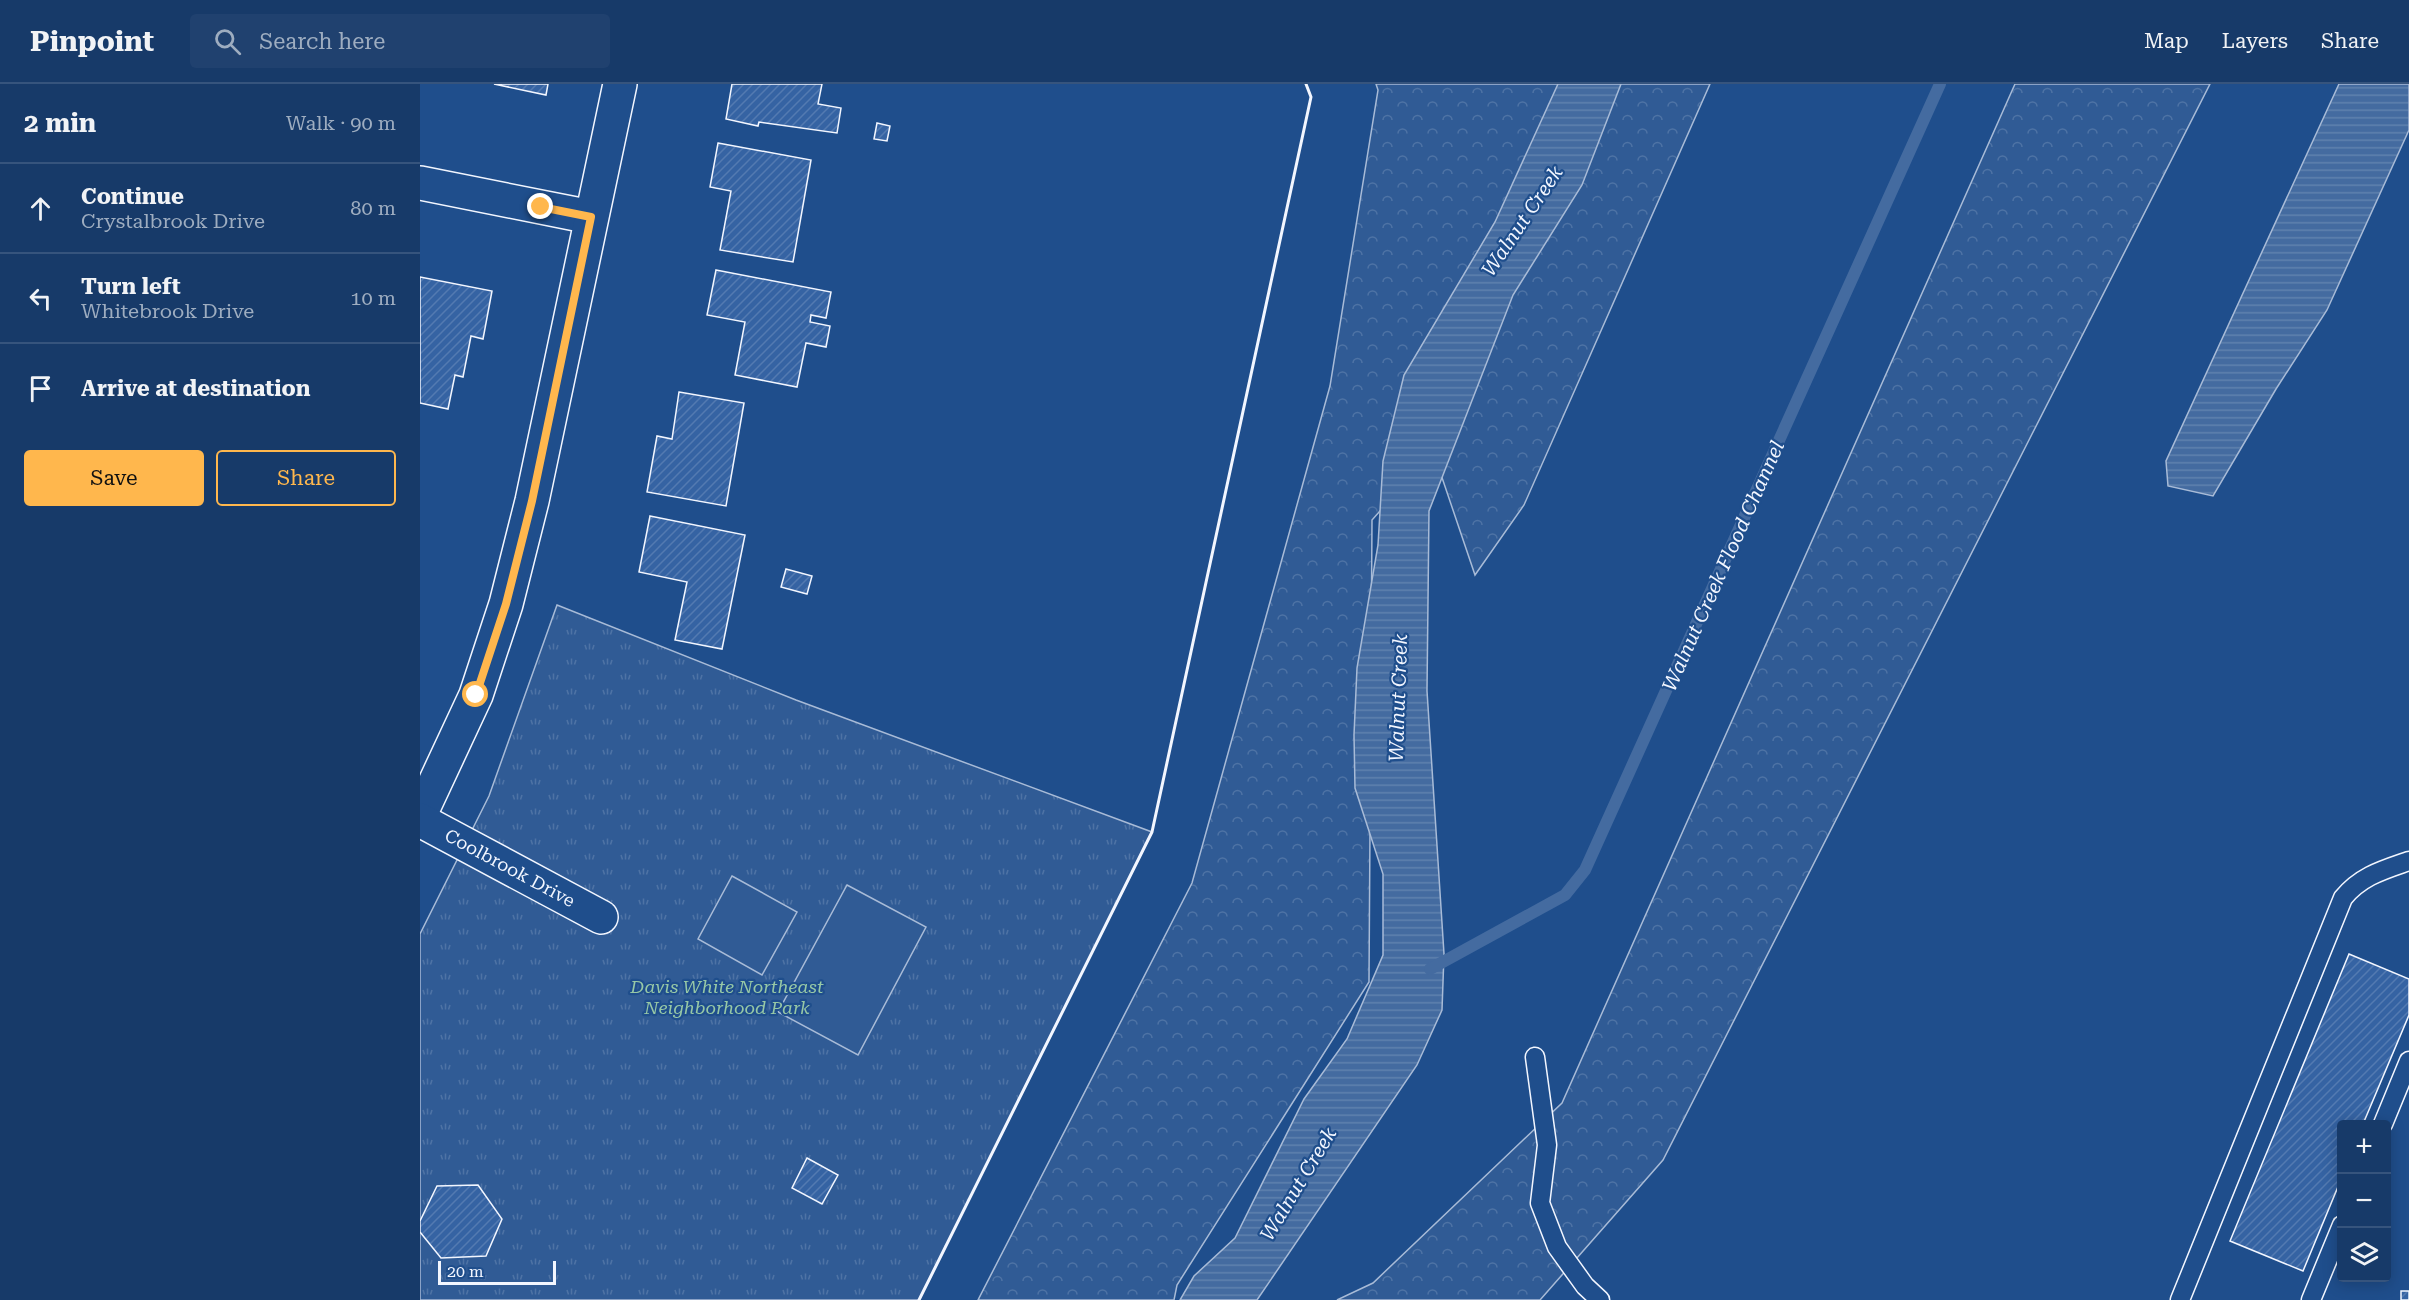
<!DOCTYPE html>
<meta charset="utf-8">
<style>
:root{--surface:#173a69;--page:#20416f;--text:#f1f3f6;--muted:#9eadc0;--line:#36547d;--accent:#ffb74d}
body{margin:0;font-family:"Roboto Serif",serif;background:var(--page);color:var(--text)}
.controls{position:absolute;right:18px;bottom:18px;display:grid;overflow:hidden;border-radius:6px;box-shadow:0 3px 15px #0003}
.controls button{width:54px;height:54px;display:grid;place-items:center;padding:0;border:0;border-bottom:2px solid var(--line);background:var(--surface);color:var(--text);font:30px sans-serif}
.scale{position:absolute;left:18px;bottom:15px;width:118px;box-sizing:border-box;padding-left:6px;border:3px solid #f2f6ff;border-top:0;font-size:16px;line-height:21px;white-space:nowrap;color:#f2f6ff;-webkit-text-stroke:4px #1f4e8c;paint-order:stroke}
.stop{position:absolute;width:18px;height:18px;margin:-14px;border:4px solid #ffb74d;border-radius:50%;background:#fff}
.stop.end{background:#ffb74d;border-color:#fff;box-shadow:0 2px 6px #0008}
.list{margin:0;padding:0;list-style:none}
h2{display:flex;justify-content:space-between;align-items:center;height:78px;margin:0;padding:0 24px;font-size:26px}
h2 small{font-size:20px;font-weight:400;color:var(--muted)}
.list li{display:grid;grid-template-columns:39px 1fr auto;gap:18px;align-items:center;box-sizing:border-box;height:90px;padding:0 24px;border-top:2px solid var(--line)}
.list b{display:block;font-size:22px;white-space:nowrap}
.list p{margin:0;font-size:20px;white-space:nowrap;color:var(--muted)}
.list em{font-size:20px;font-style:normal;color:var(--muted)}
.actions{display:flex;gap:12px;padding:18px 24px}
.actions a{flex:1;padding:14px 0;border:2px solid var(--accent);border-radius:6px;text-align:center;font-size:21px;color:var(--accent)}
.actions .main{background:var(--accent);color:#111}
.icon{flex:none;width:33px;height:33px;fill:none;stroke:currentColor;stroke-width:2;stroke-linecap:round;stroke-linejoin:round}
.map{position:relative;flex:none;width:1989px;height:1216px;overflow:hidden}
header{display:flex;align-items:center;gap:36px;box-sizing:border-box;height:84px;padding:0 30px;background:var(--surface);border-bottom:2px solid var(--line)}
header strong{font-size:28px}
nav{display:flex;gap:33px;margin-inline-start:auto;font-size:21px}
.search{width:420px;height:54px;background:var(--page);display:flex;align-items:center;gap:15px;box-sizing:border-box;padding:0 21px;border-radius:6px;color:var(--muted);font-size:22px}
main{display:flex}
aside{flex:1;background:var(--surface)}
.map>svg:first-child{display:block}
.forest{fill:url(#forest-crowns);stroke:#a8bbd7;stroke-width:1.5}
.park{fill:url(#park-tufts);stroke:#a8bbd7;stroke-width:1.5}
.garden{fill:#305b95;stroke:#a8bbd7;stroke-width:1.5}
.water{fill:url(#water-rules);stroke:#a8bbd7;stroke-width:1.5}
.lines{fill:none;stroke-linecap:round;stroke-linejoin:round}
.stream{stroke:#446ba0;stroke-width:12}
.building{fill:url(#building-hatch);stroke:#f2f6ff;stroke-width:1.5}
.service-casing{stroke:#f2f6ff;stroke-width:21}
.minor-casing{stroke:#f2f6ff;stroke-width:36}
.service{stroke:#1f4e8c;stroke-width:18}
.minor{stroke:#1f4e8c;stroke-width:33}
.wall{stroke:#f2f6ff;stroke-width:3}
.route{stroke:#ffb74d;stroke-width:8}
.labels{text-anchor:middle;stroke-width:4.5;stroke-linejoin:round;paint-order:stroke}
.street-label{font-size:18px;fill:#f2f6ff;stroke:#1f4e8c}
.park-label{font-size:18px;font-style:italic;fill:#97c8a6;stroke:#1f4e8c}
.water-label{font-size:20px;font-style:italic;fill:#f2f6ff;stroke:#1f4e8c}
</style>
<header>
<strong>Pinpoint</strong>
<div class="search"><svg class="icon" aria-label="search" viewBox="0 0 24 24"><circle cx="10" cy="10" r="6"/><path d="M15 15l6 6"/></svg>Search here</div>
<nav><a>Map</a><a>Layers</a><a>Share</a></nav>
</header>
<main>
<aside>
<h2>2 min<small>Walk · 90 m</small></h2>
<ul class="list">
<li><svg class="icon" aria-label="ahead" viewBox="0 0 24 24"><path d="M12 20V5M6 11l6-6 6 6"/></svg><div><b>Continue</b><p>Crystalbrook Drive</p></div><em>80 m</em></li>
<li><svg class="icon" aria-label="left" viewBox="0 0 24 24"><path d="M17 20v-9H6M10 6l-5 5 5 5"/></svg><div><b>Turn left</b><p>Whitebrook Drive</p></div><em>10 m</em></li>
<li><svg class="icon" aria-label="arrive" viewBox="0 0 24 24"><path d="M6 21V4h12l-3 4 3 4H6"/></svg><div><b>Arrive at destination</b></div></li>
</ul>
<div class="actions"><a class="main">Save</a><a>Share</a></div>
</aside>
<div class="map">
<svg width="1989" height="1216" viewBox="0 0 1989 1216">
<defs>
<pattern id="forest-crowns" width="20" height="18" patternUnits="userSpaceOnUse" patternTransform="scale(1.5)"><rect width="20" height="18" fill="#305b95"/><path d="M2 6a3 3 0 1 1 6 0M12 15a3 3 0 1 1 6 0" fill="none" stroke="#4e73a5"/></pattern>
<pattern id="park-tufts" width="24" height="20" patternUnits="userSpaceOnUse" patternTransform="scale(1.5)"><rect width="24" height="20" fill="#305b95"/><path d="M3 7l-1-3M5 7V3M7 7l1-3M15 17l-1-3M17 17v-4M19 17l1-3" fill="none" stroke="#4e73a5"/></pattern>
<pattern id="water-rules" width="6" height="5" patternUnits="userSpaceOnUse" patternTransform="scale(1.5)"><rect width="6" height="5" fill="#446ba0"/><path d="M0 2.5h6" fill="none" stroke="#5f81ae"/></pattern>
<pattern id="building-hatch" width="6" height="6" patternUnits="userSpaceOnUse" patternTransform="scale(1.5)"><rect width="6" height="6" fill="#3563a3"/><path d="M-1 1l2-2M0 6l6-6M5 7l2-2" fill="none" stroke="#537ab1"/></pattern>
</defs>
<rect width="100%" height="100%" fill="#1f4e8c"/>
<!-- forest -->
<g class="forest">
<path d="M 956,0 L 1290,0 L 1104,421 L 1055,491 L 1013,367 L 952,436 L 949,898 L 757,1201 L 754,1216 L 558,1216 L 772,799 L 910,302 L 958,6 Z"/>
<path d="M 1595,0 L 1790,0 L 1243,1076 L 1120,1216 L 917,1216 L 953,1199 L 1142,1019 Z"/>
</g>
<!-- park -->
<path class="park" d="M 137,521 L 376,616 L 732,748 L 499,1216 L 0,1216 L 0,850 L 69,712 Z"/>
<!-- garden -->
<g class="garden">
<path d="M 312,792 L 377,828 L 342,891 L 278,855 Z"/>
<path d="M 427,801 L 506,843 L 438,971 L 358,928 Z"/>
</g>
<!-- water -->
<g class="water">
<path d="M 1138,0 L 1201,0 L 1162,101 L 1093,211 L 1009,427 L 1007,607 L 1024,870 L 1022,926 L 997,981 L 837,1216 L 760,1216 L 774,1192 L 815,1154 L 884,1015 L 927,955 L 963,871 L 963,790 L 935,704 L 934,651 L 937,584 L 958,461 L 963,377 L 984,291 L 1075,138 Z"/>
<path d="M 1919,0 L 1989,0 L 1989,46 L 1907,226 L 1856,305 L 1793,412 L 1748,402 L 1746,377 Z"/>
</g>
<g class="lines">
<!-- stream -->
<path class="stream" d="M 1010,885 L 1145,811 L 1165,786 L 1520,0"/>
</g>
<!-- building -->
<g class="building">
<path d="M 74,0 L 128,0 L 126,11 Z"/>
<path d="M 312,0 L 402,0 L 398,20 L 421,24 L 417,49 L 339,38 L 338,42 L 306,35 Z"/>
<path d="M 457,39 L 470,42 L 467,57 L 454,55 Z"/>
<path d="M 298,59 L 391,76 L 373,178 L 300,166 L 311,107 L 290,103 Z"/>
<path d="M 296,186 L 411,208 L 406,234 L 391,231 L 390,238 L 410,242 L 406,263 L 386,259 L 377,303 L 315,291 L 325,238 L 287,231 Z"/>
<path d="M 0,193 L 72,207 L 63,255 L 51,252 L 43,293 L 35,291 L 28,325 L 0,319 Z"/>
<path d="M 259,308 L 324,319 L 306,422 L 227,408 L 237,352 L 252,355 Z"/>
<path d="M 230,432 L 325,451 L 302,565 L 255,556 L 267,498 L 219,488 Z"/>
<path d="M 366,485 L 392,492 L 387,510 L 361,503 Z"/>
<path d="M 1929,870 L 1989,895 L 1989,931 L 1943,1040 L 1922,1040 L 1922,1093 L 1883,1187 L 1810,1157 Z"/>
<path d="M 387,1074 L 418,1091 L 402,1120 L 372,1104 Z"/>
<path d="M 58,1101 L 82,1135 L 66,1172 L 21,1174 L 0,1148 L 0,1137 L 17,1102 Z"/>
<rect x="1981" y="1207" width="8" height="9"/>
</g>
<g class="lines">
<defs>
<g id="service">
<path d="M 1115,973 L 1127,1061 L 1120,1119 L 1137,1163 L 1165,1202 L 1180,1216"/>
<path d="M 1963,1040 L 1989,977"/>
<path d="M 1760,1216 L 1923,814 C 1941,792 1963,786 1989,777"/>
<path d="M 1891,1216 L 1922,1141"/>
</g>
<g id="minor">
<path d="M 0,99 L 171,133"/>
<path d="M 0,731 L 56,611 L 86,520 L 112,417 L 200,0"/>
<path id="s1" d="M 0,736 L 181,833"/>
</g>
</defs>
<!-- service casing -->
<use href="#service" class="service-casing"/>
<!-- minor casing -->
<use href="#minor" class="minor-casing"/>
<!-- service -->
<use href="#service" class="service"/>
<!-- minor -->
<use href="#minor" class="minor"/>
<!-- wall -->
<path class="wall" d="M 499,1216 L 732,748 L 891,13 L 886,0"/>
</g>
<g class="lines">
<!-- route -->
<path class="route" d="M 56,611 L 86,520 L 112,417 L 171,133 L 121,123"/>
</g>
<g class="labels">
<!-- street labels -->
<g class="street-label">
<text dy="6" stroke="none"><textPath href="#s1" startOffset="102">Coolbrook Drive</textPath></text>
</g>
<!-- park labels -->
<g class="park-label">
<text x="307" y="909">Davis White Northeast<tspan x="307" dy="21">Neighborhood Park</tspan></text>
</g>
<!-- water labels -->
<g class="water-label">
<text transform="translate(1102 137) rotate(-56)" y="7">Walnut Creek</text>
<text transform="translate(1303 482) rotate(-66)" y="7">Walnut Creek Flood Channel</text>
<text transform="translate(978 614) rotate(-88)" y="7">Walnut Creek</text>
<text transform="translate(878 1100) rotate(-59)" y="7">Walnut Creek</text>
</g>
</g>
</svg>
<div class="controls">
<button>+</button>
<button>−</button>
<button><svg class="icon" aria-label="layers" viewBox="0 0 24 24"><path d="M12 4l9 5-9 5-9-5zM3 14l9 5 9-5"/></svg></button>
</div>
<div class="scale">20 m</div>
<div class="stop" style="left:56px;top:611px"></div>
<div class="stop end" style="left:121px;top:123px"></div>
</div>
</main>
